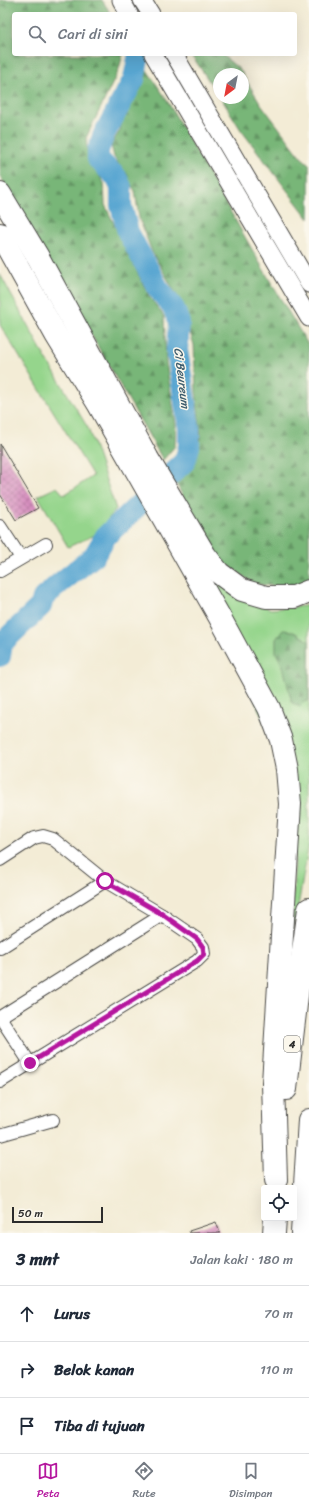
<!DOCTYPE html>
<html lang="id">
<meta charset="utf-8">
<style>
:root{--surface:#fff;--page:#f2f2f3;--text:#1f2937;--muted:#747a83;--line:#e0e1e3;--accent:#b5179e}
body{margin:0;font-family:Sriracha,sans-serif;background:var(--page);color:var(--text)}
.controls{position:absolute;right:12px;bottom:12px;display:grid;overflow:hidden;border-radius:4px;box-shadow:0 4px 16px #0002}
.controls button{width:36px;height:36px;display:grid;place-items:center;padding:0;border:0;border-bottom:1px solid var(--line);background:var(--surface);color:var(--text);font:20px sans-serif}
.compass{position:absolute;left:213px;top:68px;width:36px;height:36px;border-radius:50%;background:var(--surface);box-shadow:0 4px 16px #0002;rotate:212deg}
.scale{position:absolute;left:12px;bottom:10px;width:91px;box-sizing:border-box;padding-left:4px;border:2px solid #2b2b2b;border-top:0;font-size:11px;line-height:14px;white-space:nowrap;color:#2b2b2b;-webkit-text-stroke:3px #fbf7ec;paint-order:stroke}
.stop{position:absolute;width:12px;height:12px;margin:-9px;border:3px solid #b5179e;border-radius:50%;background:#fff}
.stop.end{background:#b5179e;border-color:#fff;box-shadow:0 1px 4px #0008}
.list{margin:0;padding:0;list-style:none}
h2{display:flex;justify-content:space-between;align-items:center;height:52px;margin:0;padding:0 16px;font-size:17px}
h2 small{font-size:13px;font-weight:400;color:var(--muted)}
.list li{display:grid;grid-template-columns:26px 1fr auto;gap:12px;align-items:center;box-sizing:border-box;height:56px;padding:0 16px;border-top:1px solid var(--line)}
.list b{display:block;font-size:15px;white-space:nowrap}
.list em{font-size:13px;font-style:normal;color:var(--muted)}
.icon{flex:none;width:22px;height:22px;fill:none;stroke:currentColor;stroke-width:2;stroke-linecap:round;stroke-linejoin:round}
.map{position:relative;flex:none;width:309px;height:1233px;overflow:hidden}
.search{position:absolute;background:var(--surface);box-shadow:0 4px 16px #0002;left:12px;right:12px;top:12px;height:44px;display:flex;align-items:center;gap:10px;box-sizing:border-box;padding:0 14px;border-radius:4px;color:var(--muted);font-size:15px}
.sheet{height:220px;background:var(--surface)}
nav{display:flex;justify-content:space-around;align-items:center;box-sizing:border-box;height:56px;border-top:1px solid var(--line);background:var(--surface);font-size:11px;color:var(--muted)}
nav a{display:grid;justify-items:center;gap:2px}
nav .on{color:var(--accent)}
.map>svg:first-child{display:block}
.grass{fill:#95d58c;stroke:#60805c}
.forest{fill:url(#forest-firs);stroke:#527052}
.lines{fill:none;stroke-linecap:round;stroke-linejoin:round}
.river{stroke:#58a6d1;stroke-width:22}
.building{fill:url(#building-cross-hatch)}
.street-casing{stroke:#494845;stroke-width:14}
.secondary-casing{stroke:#494845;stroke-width:19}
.highway-casing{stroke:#494845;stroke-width:24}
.street{stroke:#fff;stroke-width:12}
.secondary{stroke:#fff;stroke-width:17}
.highway{stroke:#fff;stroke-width:22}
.route{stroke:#b5179e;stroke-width:5}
.labels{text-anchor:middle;stroke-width:3;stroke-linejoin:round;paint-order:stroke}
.shield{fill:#fbf7ec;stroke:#696865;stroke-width:1}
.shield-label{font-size:10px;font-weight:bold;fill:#2b2b2b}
.water-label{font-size:12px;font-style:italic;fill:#3d5c6d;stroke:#fbf7ec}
</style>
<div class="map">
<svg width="309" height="1233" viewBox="0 0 309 1233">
<defs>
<pattern id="forest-firs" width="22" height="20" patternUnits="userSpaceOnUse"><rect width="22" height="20" fill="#78b678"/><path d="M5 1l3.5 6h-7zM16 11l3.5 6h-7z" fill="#639463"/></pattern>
<pattern id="building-cross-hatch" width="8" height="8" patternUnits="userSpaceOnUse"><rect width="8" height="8" fill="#d78fbf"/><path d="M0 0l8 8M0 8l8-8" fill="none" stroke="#af759b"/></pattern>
</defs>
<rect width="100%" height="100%" fill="#fbf7ec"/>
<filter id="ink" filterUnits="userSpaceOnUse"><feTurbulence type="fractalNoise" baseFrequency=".025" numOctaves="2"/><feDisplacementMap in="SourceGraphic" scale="8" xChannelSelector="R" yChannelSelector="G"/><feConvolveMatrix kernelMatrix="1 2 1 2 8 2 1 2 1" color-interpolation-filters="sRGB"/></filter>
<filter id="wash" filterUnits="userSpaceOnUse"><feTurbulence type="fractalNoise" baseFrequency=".012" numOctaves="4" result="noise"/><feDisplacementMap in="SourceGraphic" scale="16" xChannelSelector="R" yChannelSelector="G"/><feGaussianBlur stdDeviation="0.9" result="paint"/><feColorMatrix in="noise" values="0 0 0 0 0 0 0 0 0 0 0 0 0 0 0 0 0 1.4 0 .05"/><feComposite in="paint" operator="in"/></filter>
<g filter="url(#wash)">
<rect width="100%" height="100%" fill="#f3ecd6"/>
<!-- grass -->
<g class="grass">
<path d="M 0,274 L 45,357 L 88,428 L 116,509 L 97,534 L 68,547 L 38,496 L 57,487 L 64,495 L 93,476 L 0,325 Z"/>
<path d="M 201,567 L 235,596 L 271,609 L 304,606 L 309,603 L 309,843 L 291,947 L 297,805 Z"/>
</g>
<!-- forest -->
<g class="forest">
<path d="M 0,0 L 102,0 L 111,14 L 14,14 L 14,54 L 123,54 L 118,72 L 86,138 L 88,157 L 104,183 L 105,205 L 129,255 L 149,296 L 164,316 L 166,362 L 176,424 L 175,446 L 163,460 L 0,176 Z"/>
<path d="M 191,54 L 221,54 L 239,69 L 243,74 L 219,74 L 219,96 Z"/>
<path d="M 145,67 L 165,97 L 273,286 L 309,346 L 309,580 L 291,588 L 254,584 L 220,560 L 191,512 L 176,483 L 190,470 L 201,437 L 196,392 L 194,345 L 180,301 L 152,252 L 139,218 L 135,191 L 114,157 L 111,145 L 120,130 L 125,105 L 141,89 Z"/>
<path d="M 243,75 L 261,104 L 301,157 L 309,164 L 309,219 L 241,130 L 221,98 L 243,98 Z"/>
<path d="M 283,630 L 292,631 L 309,641 L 309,700 L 304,702 L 300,706 L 292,703 L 283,666 L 276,653 L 276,639 Z"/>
</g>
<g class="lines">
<!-- river -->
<path class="river" d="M 0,656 L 2,643 L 41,606 L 43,598 L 59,584 L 94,556 L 106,536 L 185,461 L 189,447 L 189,428 L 177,350 L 179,323 L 174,309 L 158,288 L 128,232 L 121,205 L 121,187 L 116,177 L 98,159 L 98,150 L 104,134 L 134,79 L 139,54"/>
</g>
<g id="blocks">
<!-- building -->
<g class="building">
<path d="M 0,444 L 38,508 L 16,520 L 0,494 Z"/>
<path d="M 216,1222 L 220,1233 L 190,1233 L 189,1231 Z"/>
</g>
</g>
</g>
<g filter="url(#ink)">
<use href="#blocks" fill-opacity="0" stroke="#494845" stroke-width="1"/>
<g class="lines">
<defs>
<g id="street">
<path d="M 0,526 L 21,558"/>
<path d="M 0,571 L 46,544"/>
<path d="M 0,860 L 34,838 L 43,836 L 53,839 L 105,881 L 162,915 L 197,939 L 203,947 L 204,954 L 197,961 L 0,1082"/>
<path d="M 0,948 L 105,881"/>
<path d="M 0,1017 L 162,915"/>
<path d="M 0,1017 L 30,1063"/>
<path d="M 0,1135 L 53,1120"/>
</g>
<g id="secondary">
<path d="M 121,0 L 129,14"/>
<path d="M 142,0 L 151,14"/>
<path d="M 153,54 L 309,318"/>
<path d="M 174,54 L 309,284"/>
</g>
<g id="highway">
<path d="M 0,194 L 38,257 L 148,459 L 205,555 L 219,573 L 242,590 L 266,597 L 294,597 L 309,591"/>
<path d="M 0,234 L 56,335 L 99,405 L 219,616 L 269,708 L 281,740 L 287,769 L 290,804 L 273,1083 L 276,1180"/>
<path d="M 286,1089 L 299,979 L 309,909"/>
<path d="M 274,1233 L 275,1218"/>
<path d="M 302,1233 L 309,1120"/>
</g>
</defs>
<!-- street casing -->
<use href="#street" class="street-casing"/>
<!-- secondary casing -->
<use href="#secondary" class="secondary-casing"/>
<!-- highway casing -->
<use href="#highway" class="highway-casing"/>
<!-- street -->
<use href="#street" class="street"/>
<!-- secondary -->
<use href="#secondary" class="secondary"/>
<!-- highway -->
<use href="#highway" class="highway"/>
</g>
</g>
<g class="lines" filter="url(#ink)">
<!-- route -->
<path class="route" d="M 30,1063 L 197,961 L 204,954 L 203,947 L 197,939 L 162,914 L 105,881"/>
</g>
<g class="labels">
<!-- shield labels -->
<rect class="shield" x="284" y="1036" width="16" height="16" rx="3"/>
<g class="shield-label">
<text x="292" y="1048">4</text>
</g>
<!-- water labels -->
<g class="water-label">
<text transform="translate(182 378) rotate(83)" y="4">Ci Beureum</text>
</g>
</g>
</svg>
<div class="controls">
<button><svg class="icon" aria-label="locate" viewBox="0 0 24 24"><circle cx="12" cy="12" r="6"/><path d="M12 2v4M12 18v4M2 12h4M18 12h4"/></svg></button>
</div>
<svg class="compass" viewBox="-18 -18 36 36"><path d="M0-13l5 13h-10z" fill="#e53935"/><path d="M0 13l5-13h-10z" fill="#747a83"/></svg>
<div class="scale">50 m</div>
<div class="stop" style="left:105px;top:881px"></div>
<div class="stop end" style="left:30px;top:1063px"></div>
<div class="search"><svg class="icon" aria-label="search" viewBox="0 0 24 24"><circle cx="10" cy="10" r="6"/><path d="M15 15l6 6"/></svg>Cari di sini</div>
</div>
<section class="sheet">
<h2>3 mnt<small>Jalan kaki · 180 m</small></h2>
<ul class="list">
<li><svg class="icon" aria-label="ahead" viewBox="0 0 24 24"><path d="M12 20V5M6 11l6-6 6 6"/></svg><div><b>Lurus</b></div><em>70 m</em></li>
<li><svg class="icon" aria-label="right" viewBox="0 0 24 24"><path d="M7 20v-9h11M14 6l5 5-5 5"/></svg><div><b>Belok kanan</b></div><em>110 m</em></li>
<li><svg class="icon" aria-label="arrive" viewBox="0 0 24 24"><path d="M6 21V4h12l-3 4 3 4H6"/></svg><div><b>Tiba di tujuan</b></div></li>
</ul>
</section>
<nav>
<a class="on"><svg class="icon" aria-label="map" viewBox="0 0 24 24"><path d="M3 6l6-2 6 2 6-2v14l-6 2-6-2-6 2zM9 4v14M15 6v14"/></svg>Peta</a>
<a><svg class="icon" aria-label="directions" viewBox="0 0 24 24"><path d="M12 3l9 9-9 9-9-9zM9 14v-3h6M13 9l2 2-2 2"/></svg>Rute</a>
<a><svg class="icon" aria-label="saved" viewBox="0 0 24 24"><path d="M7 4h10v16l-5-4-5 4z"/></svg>Disimpan</a>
</nav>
